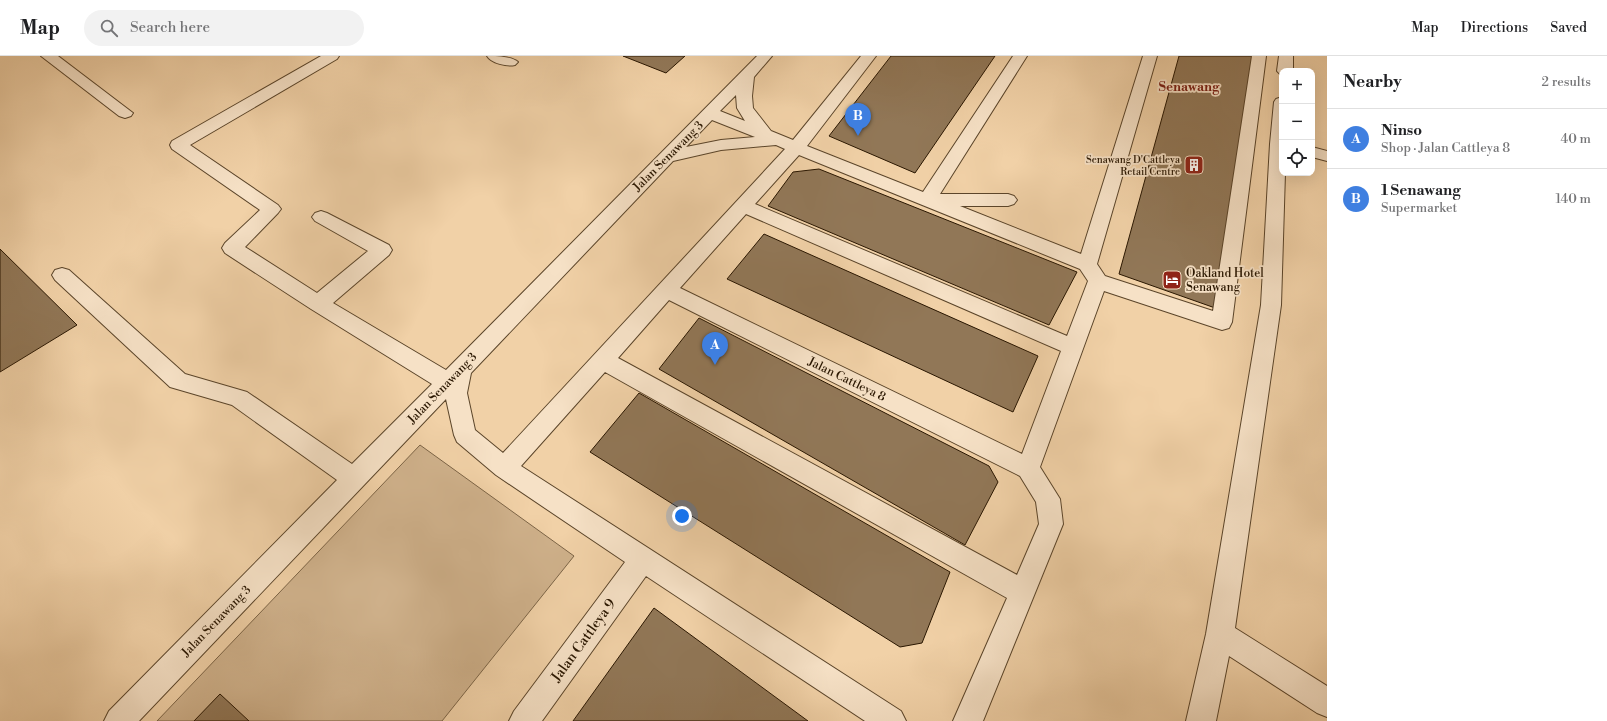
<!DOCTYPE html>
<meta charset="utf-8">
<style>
:root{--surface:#fff;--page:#f2f2f2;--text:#202124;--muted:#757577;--line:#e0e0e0;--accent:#8f2418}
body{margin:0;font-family:"Libre Bodoni",serif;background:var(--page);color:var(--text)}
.controls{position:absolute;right:12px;top:12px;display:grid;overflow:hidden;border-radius:8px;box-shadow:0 4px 16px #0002}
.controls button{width:36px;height:36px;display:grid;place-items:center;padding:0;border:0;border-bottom:1px solid var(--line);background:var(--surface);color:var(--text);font:20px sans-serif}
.you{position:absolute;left:682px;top:460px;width:14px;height:14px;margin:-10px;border:3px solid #fff;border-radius:50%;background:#1a73e8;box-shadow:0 0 0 6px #1a73e833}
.badge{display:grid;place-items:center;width:26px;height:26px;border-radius:50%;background:var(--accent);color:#fff;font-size:13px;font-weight:700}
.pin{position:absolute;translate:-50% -33px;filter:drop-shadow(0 1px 2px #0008)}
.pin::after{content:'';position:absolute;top:21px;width:14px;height:12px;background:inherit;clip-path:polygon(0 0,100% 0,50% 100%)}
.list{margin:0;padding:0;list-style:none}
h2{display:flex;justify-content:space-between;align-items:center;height:52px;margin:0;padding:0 16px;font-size:17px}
h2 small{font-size:13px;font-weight:400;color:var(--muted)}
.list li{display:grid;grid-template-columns:26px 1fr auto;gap:12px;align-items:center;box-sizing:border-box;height:60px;padding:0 16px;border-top:1px solid var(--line)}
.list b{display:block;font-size:15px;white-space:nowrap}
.list p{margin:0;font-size:13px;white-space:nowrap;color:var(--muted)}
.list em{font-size:13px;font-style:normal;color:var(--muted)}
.icon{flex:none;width:22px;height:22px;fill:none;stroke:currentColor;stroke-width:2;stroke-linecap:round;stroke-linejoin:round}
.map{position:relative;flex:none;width:1327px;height:665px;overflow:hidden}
header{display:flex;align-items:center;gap:24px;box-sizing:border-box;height:56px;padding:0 20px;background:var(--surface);border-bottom:1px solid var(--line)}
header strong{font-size:19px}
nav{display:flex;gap:22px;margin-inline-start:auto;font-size:14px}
.search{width:280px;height:36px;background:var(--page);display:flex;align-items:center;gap:10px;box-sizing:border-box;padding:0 14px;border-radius:22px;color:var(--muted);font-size:15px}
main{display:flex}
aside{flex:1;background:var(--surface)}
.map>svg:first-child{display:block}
.green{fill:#cfb18b;stroke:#7c6446}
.building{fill:#917757;stroke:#291600}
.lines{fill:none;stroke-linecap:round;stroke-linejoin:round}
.minor-casing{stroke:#5b452a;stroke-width:2}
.minor{fill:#f6e1c6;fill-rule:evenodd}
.labels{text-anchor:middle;stroke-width:3.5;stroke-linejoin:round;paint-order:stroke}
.far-poi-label{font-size:10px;fill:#291600;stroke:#f6e1c6;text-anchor:end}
.street-label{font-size:12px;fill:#291600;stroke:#f6e1c6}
.poi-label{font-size:12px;fill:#291600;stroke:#f6e1c6;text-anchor:start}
.far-district-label{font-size:13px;font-weight:bold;fill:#7a1f14;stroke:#f6e1c6}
.near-street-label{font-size:14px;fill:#291600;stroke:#f6e1c6}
</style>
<header>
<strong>Map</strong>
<div class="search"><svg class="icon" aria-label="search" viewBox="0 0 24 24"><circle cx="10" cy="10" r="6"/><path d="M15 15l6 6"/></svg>Search here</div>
<nav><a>Map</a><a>Directions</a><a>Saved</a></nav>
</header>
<main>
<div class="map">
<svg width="1327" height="665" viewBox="0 0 1327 665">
<rect width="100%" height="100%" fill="#f1d1a7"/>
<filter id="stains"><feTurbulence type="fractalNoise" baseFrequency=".005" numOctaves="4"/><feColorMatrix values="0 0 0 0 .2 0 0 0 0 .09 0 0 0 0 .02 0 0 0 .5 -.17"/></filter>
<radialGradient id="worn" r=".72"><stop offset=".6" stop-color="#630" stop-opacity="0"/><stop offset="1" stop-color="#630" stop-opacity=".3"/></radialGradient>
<!-- green -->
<path class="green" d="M 420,389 L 574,500 L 442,665 L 157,665 Z"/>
<!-- building -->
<g class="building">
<path d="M 623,0 L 685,0 L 666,17 Z"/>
<path d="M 891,0 L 995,0 L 915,117 L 829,80 Z"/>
<path d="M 1179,0 L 1256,0 L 1218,253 L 1119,218 Z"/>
<path d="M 819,113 L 1077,216 L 1049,269 L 768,150 L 793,116 Z"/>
<path d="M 764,178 L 1038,300 L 1013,356 L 727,223 Z"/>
<path d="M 0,193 L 77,269 L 0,316 Z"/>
<path d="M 699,262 L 989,410 L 998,426 L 965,489 L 659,313 Z"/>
<path d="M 639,337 L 950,516 L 922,587 L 900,591 L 590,396 Z"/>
<path d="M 654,552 L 808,665 L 573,665 Z"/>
<path d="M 220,638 L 249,665 L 194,665 Z"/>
</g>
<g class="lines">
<defs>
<g id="minor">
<path d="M 41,0 L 58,0 L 133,57 L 131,60 L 125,62 L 119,60 Z"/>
<path d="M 321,0 L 339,0 L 337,3 L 190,89 L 278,149 L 281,153 L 278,157 L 245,191 L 317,237 L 368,195 L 315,165 L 312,161 L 315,157 L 321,155 L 327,157 L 389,189 L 392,194 L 389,199 L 333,247 L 446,314 L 757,0 L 772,0 L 754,21 L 752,40 L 753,52 L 771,75 L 793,84 L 861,0 L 876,0 L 807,90 L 923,136 L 1013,0 L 1027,0 L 940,138 L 1008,138 L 1014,140 L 1017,144 L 1014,148 L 1008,150 L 960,150 L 1081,198 L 1143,0 L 1157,0 L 1097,208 L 1105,220 L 1213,255 L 1252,0 L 1266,0 L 1232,266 L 1229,272 L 1222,274 L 1104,235 L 1040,411 L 1060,443 L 1063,468 L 983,665 L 953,665 L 1007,542 L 605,316 L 521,410 L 901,655 L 906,665 L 865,665 L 646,520 L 542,665 L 509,665 L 514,655 L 625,506 L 496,419 L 457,386 L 454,379 L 446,343 L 139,665 L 104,665 L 109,655 L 337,424 L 232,349 L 170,331 L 55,224 L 52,219 L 55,214 L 62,212 L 69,214 L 185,318 L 247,336 L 352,408 L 432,328 L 311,253 L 225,197 L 222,192 L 225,187 L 260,154 L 172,93 L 170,89 L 172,85 ZM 736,39 L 737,52 L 745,65 L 720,55 ZM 712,64 L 755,81 L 721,84 L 686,91 ZM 776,89 L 785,93 L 503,397 L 475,374 L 467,337 L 471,317 L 673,105 L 721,94 ZM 799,99 L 1080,213 L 1088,225 L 1067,280 L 755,148 ZM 746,158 L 1061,295 L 1022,398 L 680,232 ZM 669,244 L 1020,420 L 1036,446 L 1039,468 L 1017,519 L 618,302 Z"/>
<path d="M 487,0 C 496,0 511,0 518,6 L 515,9 C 507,11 491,7 487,0 Z"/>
<path d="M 1279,0 L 1293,0 L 1293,15 L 1282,15 L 1282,19 L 1280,18 L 1277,15 Z"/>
<path d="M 1282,41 L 1282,117 L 1285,117 L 1281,249 L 1235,572 L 1327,630 L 1327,661 L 1317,657 L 1229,600 L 1216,665 L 1186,665 L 1206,578 L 1261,249 L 1270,88 L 1274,46 L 1276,43 Z"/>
<path d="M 1312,91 L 1327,95 L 1327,105 L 1312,101 Z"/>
</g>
</defs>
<!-- minor casing -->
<use href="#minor" class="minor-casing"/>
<!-- minor -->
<use href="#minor" class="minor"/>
</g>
<!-- icons -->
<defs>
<symbol id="building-square" viewBox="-11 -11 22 22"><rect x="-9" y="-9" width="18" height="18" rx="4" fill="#8f2418" stroke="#f6e1c6"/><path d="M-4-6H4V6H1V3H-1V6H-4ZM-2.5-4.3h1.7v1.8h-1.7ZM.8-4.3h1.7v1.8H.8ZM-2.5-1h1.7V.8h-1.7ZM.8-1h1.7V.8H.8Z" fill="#fff"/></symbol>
<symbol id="hotel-square" viewBox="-11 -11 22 22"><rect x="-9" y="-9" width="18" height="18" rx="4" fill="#8f2418" stroke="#f6e1c6"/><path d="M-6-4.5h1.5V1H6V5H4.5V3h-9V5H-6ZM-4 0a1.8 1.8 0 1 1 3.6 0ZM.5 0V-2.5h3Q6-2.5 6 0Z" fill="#fff"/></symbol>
</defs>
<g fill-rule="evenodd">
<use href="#building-square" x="1183" y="98" width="22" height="22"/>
<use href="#hotel-square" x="1161" y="213" width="22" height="22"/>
</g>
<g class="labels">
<!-- far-poi labels -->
<g class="far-poi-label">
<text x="1180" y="107">Senawang D'Cattleya<tspan x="1180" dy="12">Retail Centre</tspan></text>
</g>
<!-- street labels -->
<g class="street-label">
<text transform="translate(668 100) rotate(-45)" y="4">Jalan Senawang 3</text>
<text transform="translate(847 323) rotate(26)" y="4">Jalan Cattleya 8</text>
<text transform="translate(442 332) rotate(-46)" y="4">Jalan Senawang 3</text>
<text transform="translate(216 565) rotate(-46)" y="4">Jalan Senawang 3</text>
</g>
<!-- poi labels -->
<g class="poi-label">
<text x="1186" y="221">Oakland Hotel<tspan x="1186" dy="14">Senawang</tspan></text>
</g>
<!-- far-district labels -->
<g class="far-district-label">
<text x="1189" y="35">Senawang</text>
</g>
<!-- near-street labels -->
<g class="near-street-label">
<text transform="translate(583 584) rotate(-54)" y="5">Jalan Cattleya 9</text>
</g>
</g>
<rect width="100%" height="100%" filter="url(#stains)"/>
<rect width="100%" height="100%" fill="url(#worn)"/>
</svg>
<div class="controls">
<button>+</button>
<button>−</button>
<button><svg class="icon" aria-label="locate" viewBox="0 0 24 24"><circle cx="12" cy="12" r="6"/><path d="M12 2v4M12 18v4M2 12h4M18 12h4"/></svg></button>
</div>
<div class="you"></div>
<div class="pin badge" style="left:715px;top:309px;background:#3f7fe0">A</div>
<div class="pin badge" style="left:858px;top:80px;background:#3f7fe0">B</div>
</div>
<aside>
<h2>Nearby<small>2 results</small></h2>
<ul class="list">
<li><span class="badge" style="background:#3f7fe0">A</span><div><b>Ninso</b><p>Shop · Jalan Cattleya 8</p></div><em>40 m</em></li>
<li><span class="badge" style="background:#3f7fe0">B</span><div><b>1 Senawang</b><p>Supermarket</p></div><em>140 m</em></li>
</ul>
</aside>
</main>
